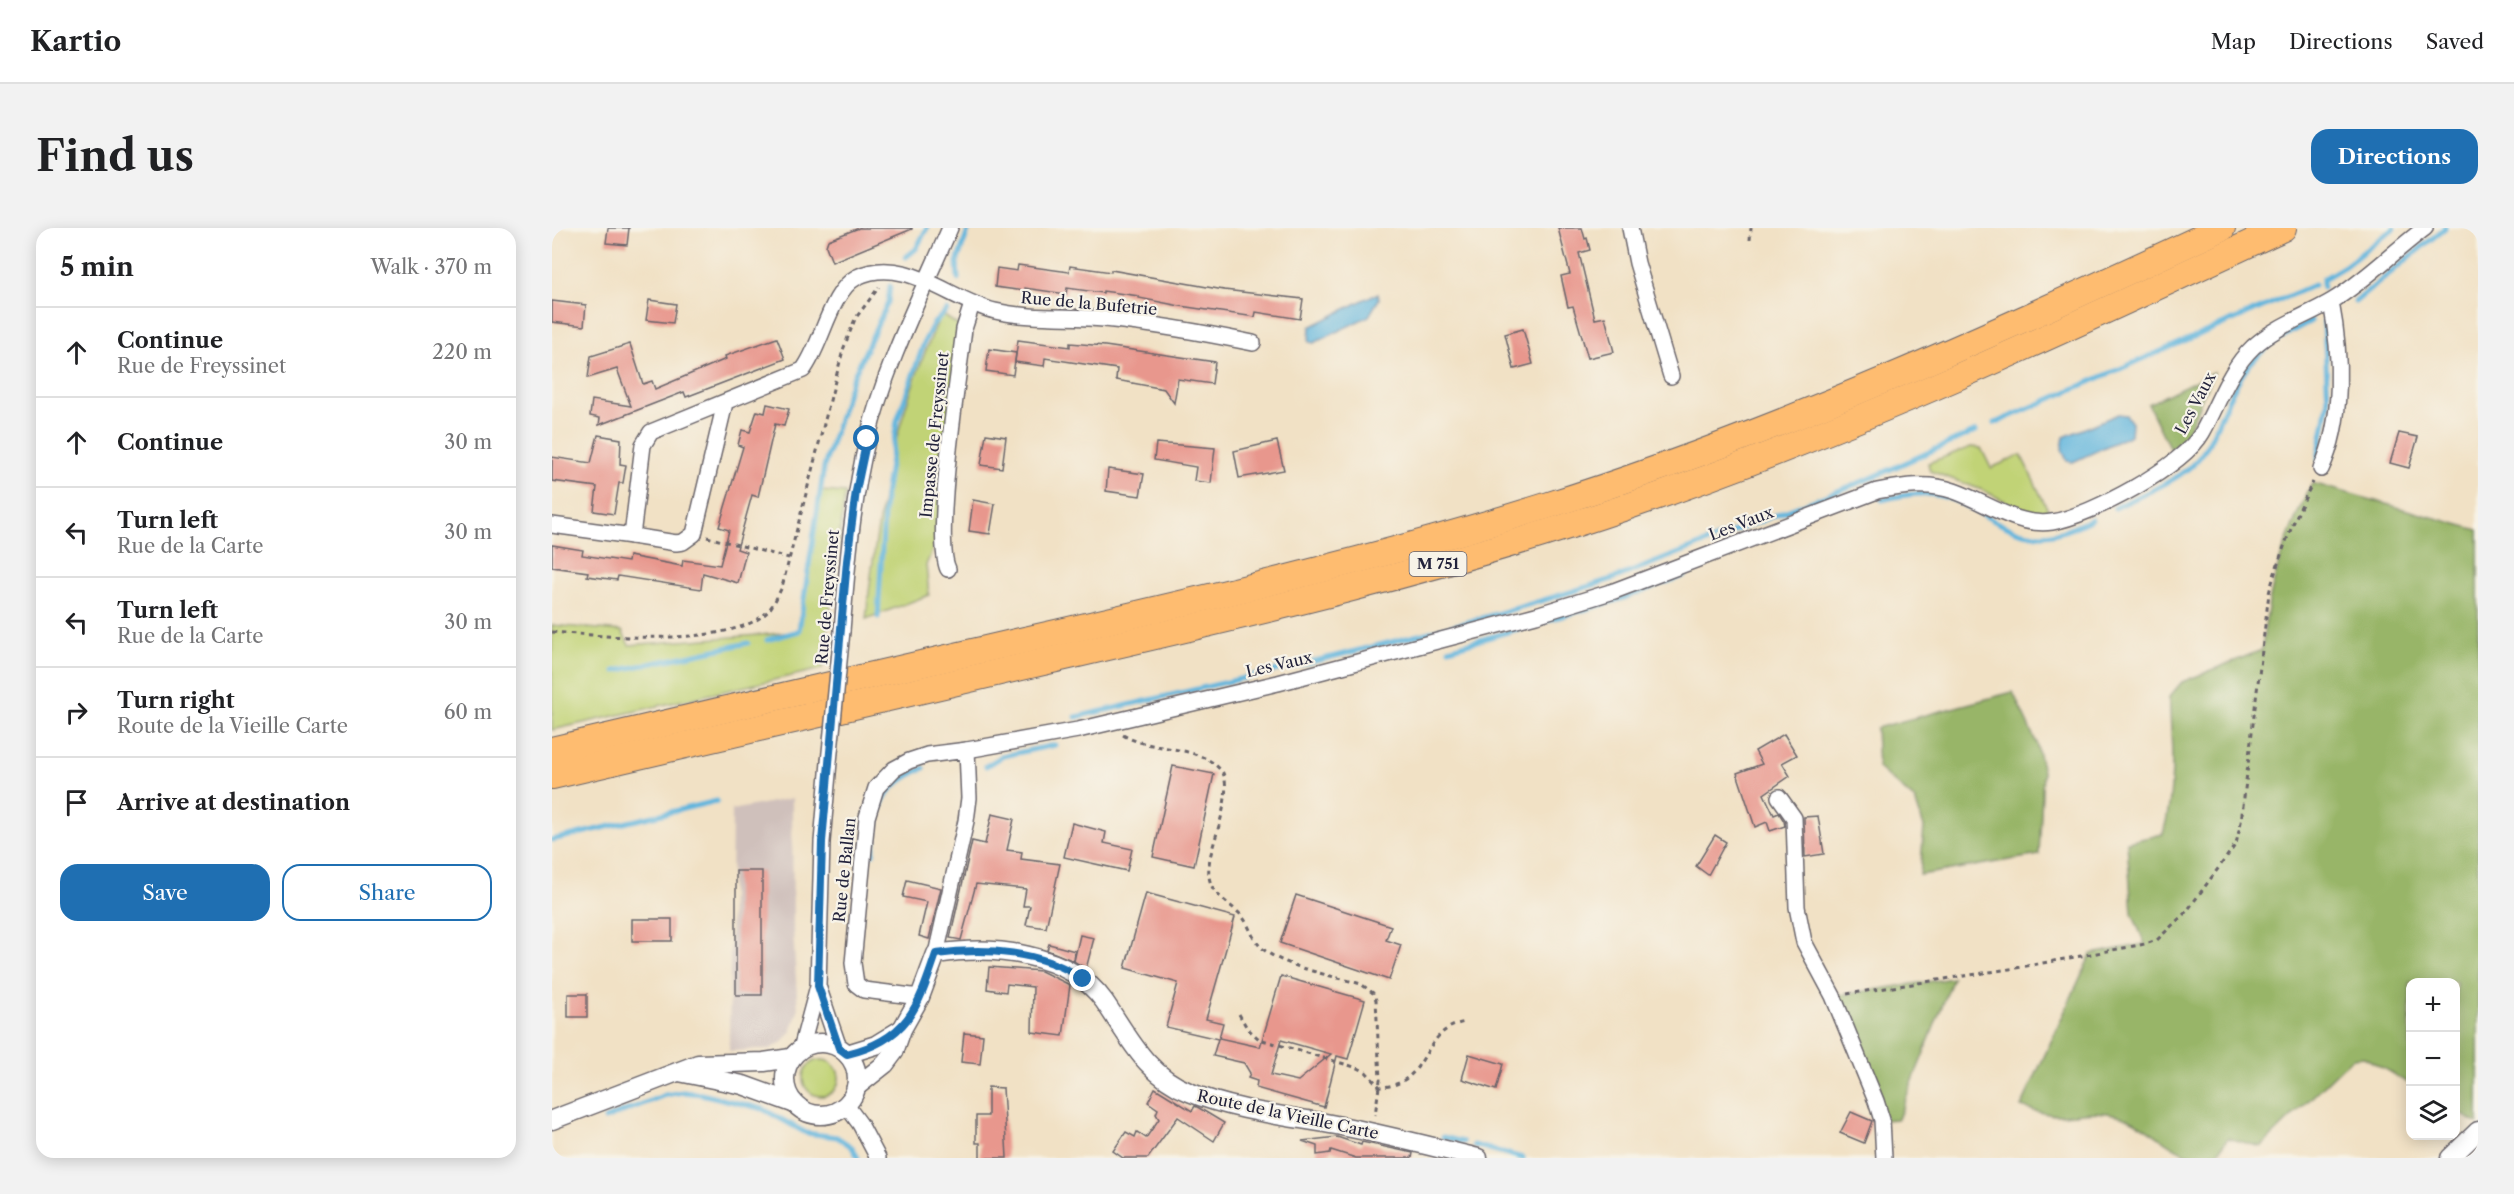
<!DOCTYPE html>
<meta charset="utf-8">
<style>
:root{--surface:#fff;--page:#f2f2f2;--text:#202124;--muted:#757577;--line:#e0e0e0;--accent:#1f6fb2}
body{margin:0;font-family:"Libre Caslon Text",serif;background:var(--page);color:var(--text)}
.controls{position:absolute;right:18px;bottom:18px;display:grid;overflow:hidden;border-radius:12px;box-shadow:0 3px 15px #0003}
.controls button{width:54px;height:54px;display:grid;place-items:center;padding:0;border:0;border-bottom:2px solid var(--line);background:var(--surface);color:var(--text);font:30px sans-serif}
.stop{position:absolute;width:18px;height:18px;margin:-14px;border:4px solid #1f6fb2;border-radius:50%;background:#fff}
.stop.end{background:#1f6fb2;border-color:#fff;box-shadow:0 2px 6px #0008}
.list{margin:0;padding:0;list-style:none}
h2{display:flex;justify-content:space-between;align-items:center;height:78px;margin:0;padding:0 24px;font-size:26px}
h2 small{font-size:20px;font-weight:400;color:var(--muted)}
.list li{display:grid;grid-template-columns:39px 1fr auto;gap:18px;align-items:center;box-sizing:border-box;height:90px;padding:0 24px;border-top:2px solid var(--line)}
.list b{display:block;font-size:22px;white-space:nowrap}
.list p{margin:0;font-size:20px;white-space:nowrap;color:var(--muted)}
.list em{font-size:20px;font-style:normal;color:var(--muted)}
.actions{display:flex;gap:12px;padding:18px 24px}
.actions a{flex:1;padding:14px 0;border:2px solid var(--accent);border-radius:18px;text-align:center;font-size:21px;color:var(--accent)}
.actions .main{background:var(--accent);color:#fff}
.icon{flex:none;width:33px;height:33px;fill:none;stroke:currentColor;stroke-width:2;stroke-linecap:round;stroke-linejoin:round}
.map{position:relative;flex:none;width:1926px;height:930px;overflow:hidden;border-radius:18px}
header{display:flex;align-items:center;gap:36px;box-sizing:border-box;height:84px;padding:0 30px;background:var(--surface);border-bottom:2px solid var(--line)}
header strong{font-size:28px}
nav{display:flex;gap:33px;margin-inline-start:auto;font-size:21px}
.intro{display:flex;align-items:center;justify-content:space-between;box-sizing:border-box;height:144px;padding:0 36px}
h1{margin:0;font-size:42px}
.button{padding:15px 27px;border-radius:18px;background:var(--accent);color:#fff;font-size:21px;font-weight:700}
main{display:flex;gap:36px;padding:0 36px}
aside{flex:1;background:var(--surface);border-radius:18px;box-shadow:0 3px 15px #0003}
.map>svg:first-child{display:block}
.industrial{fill:#cfc0bb}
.green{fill:#c1d376;stroke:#727a58;stroke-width:1.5}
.forest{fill:#98b567;stroke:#5d6c51;stroke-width:1.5}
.water{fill:#61b5dd;stroke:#426c8c;stroke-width:1.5}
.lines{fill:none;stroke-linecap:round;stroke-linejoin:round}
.stream{stroke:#61b5dd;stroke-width:5}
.building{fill:#e8978d;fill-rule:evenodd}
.minor-casing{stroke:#6a656b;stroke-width:18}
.tertiary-casing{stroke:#6a656b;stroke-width:21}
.trunk-casing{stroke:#6a656b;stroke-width:28}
.path{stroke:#6a656b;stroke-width:3;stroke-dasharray:4.5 4.5;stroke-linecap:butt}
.minor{stroke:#fff;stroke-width:15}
.tertiary{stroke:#fff;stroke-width:18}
.trunk{stroke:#febc70;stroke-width:26}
.minor-bridge-casing{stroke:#6a656b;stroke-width:18;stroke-linecap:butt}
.minor-bridge{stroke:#fff;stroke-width:15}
.route{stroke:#1f6fb2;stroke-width:8}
.labels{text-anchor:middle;stroke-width:4.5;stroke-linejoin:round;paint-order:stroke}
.shield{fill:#f7f3e8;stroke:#62616f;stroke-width:1.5}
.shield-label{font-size:15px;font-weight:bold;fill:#22223b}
.street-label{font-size:16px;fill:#22223b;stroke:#f7f3e8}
</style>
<header>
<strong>Kartio</strong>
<nav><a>Map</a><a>Directions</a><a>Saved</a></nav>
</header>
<div class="intro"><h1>Find us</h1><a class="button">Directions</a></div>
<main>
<aside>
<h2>5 min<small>Walk · 370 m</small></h2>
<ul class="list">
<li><svg class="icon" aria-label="ahead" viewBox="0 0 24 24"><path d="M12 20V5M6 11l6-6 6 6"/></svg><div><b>Continue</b><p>Rue de Freyssinet</p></div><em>220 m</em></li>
<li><svg class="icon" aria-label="ahead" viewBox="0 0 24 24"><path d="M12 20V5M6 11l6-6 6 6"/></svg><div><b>Continue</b></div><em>30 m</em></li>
<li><svg class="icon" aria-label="left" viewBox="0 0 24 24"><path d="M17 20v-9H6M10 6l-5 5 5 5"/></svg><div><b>Turn left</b><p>Rue de la Carte</p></div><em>30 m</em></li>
<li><svg class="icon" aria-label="left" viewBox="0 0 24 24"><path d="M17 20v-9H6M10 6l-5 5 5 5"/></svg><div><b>Turn left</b><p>Rue de la Carte</p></div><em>30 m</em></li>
<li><svg class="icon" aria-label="right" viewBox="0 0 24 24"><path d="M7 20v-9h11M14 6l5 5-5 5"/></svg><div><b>Turn right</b><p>Route de la Vieille Carte</p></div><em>60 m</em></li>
<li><svg class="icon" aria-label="arrive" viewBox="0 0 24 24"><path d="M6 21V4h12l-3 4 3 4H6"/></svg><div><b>Arrive at destination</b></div></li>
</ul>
<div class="actions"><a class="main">Save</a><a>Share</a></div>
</aside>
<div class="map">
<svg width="1926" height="930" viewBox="0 0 1926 930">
<rect width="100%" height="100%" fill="#f7f3e8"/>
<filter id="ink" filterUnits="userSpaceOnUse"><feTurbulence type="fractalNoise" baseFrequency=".0167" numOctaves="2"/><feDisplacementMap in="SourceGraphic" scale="12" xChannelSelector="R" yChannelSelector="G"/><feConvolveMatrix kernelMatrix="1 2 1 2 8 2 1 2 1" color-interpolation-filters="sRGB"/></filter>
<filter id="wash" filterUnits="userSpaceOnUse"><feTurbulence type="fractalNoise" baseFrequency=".008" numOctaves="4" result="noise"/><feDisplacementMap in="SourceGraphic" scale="24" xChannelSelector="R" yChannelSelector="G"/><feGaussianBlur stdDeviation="1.35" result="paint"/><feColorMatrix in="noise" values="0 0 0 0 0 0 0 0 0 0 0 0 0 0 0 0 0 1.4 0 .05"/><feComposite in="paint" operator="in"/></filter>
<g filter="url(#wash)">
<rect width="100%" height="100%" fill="#f1e1c5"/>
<!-- industrial -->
<path class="industrial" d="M 240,570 L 241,702 L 246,783 L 239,804 L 229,815 L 218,821 L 177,823 L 180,582 Z"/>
<!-- green -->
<g class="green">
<path d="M 389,86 L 412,101 L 391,298 L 374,337 L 377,367 L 314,391 C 326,278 342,191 389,86 Z"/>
<path d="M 1419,219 L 1429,220 L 1439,240 L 1469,227 L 1497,284 L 1476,284 L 1430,262 L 1378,243 L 1376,235 Z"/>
<path d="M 269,263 L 293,265 L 270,441 L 0,502 L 0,397 L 70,403 L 77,417 L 245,404 Z"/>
<circle cx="269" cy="850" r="18"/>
</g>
<!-- forest -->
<g class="forest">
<path d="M 1661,144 L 1633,211 L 1618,221 L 1596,176 Z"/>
<path d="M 1760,255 L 1926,302 L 1926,896 L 1904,883 L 1904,754 L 1858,754 L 1858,856 L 1812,829 L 1800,830 L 1709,919 L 1676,910 L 1662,930 C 1620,930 1608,904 1575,890 C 1550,880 1531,886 1506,887 C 1494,887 1480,882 1469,879 L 1539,726 L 1593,716 L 1580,685 L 1575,614 L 1611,606 C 1624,560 1620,516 1617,469 L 1630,454 L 1710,422 C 1716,359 1732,311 1760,255 Z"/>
<path d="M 1461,464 L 1484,514 L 1491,544 L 1487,627 L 1368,647 L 1372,599 L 1363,572 L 1326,540 L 1324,500 Z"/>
<path d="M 1401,750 L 1346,891 L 1330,892 L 1281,768 Z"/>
</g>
<!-- water -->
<g class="water">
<path d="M 821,67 L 826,66 L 827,71 L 817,88 L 762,115 L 757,114 L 758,99 Z"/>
<path d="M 1566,186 L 1574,187 L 1580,195 L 1579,207 L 1521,234 L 1515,233 L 1510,221 L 1512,209 Z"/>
</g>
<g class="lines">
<!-- stream -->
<g class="stream">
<path d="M 354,29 L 364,21 L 375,0"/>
<path d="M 406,51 L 405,34 L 417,0"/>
<path d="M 1771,59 L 1771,51 L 1793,38 L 1842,0"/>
<path d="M 1803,74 L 1893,0"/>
<path d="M 1443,195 L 1762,57"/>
<path d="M 1766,231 L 1776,175 L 1772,93"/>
<path d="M 1330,272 C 1354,266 1378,262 1402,272 C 1431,284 1459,309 1492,307 C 1509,306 1525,298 1540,291"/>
<path d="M 1563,280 C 1590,266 1626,254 1646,231 C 1657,219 1663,201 1670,186 C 1693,133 1707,120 1759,93"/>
<path d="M 326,389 L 333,268 L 345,193 L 373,112 L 381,96 L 395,82"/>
<path d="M 215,412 L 247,403 L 272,239 L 299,154 L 336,74 L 338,58"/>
<path d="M 897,421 L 1072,370 L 1133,347"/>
<path d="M 63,443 L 196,415"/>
<path d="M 524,489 C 705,447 887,407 1063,350 L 1319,250 L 1424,203"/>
<path d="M 434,538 L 451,528 L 503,517"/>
<path d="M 0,612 L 165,573"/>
<path d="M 321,626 C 327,578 325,561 372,540"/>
<path d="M 53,891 L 113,867 L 131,864 L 149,866 L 211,881 L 254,905 L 285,909 L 300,919 L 306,930"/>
<path d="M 891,909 L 911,914"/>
<path d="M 922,917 L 971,930"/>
</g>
</g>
<g id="blocks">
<!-- building -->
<g class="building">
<path d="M 56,0 L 77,0 L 75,17 L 54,15 Z"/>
<path d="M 307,0 L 360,0 L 360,1 L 280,34 L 274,18 L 276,12 Z"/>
<path d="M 1006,0 L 1030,0 L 1033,11 L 1035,10 L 1038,22 L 1027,25 L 1043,91 L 1053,89 L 1062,124 L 1036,130 L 1021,78 L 1016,79 L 1009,48 L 1018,46 Z"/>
<path d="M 466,37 L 517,44 L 518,38 L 559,44 L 559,42 L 672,62 L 751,71 L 748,91 L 704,84 L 703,89 L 628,78 L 587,70 L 587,68 L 551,63 L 551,65 L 515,60 L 514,66 L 473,60 L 473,63 L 443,59 L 445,40 L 465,43 Z"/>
<path d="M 97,72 L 124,76 L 121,95 L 94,92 Z"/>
<path d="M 0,73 L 34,77 L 32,98 L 0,94 Z"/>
<path d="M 971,101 L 981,136 L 962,141 L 953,106 Z"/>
<path d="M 225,110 L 233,131 L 134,169 L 132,164 L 47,197 L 48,190 L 38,188 L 40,172 L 79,178 L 65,141 L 36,150 L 39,128 L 78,116 L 91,156 L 100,153 L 103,161 L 174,131 L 173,128 Z"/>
<path d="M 466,112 L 518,119 L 518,115 L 553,118 L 663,134 L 660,156 L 626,151 L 622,175 L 612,161 L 564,152 L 565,141 L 493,130 L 492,138 L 463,134 Z"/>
<path d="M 437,121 L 464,125 L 461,147 L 434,143 Z"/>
<path d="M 215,176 L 237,181 L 232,198 L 223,196 L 206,269 L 200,267 L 185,321 L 194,324 L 186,355 L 151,345 L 149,361 L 66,348 L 65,352 L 35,348 L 36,344 L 0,339 L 0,317 L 31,322 L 30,327 L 76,334 L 77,328 L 130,338 L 131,332 L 168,337 L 177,302 L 167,299 L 191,219 L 186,217 L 190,202 L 198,204 L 205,183 L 213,185 Z"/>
<path d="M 1847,205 L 1866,209 L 1857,240 L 1838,235 Z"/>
<path d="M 434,206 L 454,209 L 450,240 L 429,237 Z"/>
<path d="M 46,207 L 69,211 L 68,236 L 74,237 L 71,255 L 67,255 L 62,286 L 42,283 L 45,259 L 0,253 L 0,229 L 39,235 Z"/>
<path d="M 725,213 L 732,242 L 687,250 L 682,223 Z"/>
<path d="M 604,215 L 663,220 L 659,255 L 642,253 L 644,239 L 602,232 Z"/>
<path d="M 556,241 L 592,246 L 588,268 L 554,263 Z"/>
<path d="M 421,272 L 443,276 L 438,306 L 417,303 Z"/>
<path d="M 1232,506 L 1245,527 L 1230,535 L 1238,548 L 1212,566 L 1222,587 L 1227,585 L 1232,593 L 1233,598 L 1218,603 L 1215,594 L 1203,599 L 1185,545 L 1210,536 L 1203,523 Z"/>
<path d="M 621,538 L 662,546 L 642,638 L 601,629 Z"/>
<path d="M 440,586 L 462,591 L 455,622 L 470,624 L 469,631 L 508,636 L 494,700 L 474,697 L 478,678 L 471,678 L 474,661 L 424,656 L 409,712 L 398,710 L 420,613 L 433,616 Z"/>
<path d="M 1266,588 L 1272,626 L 1253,629 L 1252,589 Z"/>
<path d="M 520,595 L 554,604 L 552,615 L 580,621 L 575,643 L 512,629 Z"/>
<path d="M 1163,607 L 1174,614 L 1156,647 L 1144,638 Z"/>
<rect x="184" y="643" width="26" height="124"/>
<path d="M 355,652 L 389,660 L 377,711 L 367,708 L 375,674 L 351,669 Z"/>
<path d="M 594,665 L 683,689 L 654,791 L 671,795 L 667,810 L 708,819 L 729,748 L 813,772 L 796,831 L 785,828 L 772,879 L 704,860 L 705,853 L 696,850 L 698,845 L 692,835 L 661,828 L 666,811 L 614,799 L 626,755 L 573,740 ZM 729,812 L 779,826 L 746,853 L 719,847 Z"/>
<path d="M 744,667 L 839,698 L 834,712 L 849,717 L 837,752 L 728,715 Z"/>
<rect x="80" y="691" width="40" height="22"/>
<path d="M 528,707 L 542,710 L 534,741 L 522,733 Z"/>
<path d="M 497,716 L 523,723 L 522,733 L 495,722 Z"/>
<path d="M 437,739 L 489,743 L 518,757 L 511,808 L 480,804 L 481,759 L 455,756 L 454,764 L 435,761 Z"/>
<rect x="16" y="766" width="19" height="23"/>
<path d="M 412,805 L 431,807 L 428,836 L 409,834 Z"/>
<path d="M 917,826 L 951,836 L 944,862 L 910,851 Z"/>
<path d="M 436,859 L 451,860 L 455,930 L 428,930 L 428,915 L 424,915 L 424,888 L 436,888 Z"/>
<path d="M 603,860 L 640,883 L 643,878 L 647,880 L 672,895 L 662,913 L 626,889 L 596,930 L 571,930 L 561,923 L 574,904 L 583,909 L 585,904 L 594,910 L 607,891 L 604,886 L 606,881 L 596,874 Z"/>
<path d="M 1299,884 L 1320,893 L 1312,915 L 1288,905 Z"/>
<path d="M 785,909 L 809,917 L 810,914 L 861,925 L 860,930 L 804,930 L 779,922 L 778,925 L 765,927 L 765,918 L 750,913 Z"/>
</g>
</g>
</g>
<g filter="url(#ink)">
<use href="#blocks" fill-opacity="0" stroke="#6a656b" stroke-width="1.5"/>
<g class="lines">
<defs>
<g id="minor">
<path d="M 1078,0 L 1085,35 L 1119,148"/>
<path d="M 173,175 L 142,306 L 131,314 L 124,315 L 80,308 L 91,217 L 99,204 L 251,142 C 270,118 278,63 305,49 C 353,26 399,73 443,83 C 478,91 517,88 552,91 C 602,96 653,105 701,115"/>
<path d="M 1769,241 C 1792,192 1789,126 1779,74"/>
<path d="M 0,297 L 80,308"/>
<path d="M 396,341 C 381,309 407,146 412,101 L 420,76"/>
<path d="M 290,403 C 295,339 300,276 315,213 C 332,140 368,69 398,0"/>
<path d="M 415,522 L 526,502 L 726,455 L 984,387 L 1062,363 L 1325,263 C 1351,258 1377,254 1402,263 C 1434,274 1465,299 1500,294 C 1539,288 1631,238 1650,205 C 1667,175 1676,143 1701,119 C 1725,97 1753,89 1780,73 C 1813,53 1842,23 1873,0"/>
<path d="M 1227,569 L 1242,590 L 1245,679 L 1252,714 L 1281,768 L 1324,873 L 1330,892 L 1332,930"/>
<path d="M 267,761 L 287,820"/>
<path d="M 368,769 L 312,762 L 304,756 L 301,735 L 315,589 L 324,560 L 342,541 L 357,533 L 375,527 L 415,522 L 417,570 L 414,593 L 384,726"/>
<path d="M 249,821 L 266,758 L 270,614 L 277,534"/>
<path d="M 294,877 L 308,896 L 326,930"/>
</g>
<g id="tertiary">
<circle cx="269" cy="851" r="36"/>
<path d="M 295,826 L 324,817 L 350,801"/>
<path d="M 127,844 L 191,857 L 241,875"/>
<path d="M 304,859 L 333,836 L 342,824 L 350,801 L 368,769 L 384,726 C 440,717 517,724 552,773 C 577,809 594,847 637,864 C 683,883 735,888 784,897 C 831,906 878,918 926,930"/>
<path d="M 0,892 L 146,836 L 212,834 L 239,830"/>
<path d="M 1898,930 L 1926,903"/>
</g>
<g id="trunk">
<path d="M 0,522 C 158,485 315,448 473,412 C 647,372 822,332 994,278 C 1227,205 1449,103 1670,0"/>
<path d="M 0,548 C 172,508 345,468 517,428 C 704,385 892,341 1074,279 C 1300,202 1515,101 1731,0"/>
</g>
</defs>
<!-- minor casing -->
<use href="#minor" class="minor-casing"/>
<!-- tertiary casing -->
<use href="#tertiary" class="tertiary-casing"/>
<!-- trunk casing -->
<use href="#trunk" class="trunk-casing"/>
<!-- path -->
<g class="path">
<path d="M 1198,12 L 1199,0"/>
<path d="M 155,309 L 237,330"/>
<path d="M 0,404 C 51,408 173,420 213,386 C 221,379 225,369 230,359 L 291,122 L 303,91 L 327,59"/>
<path d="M 571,507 C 601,525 649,515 671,545 C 680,567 663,607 658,630 C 652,664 668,667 688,686 C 697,695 699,708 707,717 C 725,738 782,748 809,756 L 821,765 L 824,772 L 828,852 L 823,887"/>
<path d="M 1295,766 L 1464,740 L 1593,716 L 1605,712 L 1635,683 L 1684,616 L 1689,594 L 1717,365 C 1728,326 1742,290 1761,254"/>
<path d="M 687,786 L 695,800 L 707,811 L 806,840 L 814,844 L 828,859 C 879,857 867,801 914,794"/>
</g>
<!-- minor -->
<use href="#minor" class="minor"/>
<!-- tertiary -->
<use href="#tertiary" class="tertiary"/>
<!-- trunk -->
<use href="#trunk" class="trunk"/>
<defs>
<path id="minor-bridge" d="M 277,534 L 290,403"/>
</defs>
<!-- minor-bridge casing -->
<use href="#minor-bridge" class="minor-bridge-casing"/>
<!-- minor-bridge -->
<use href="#minor-bridge" class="minor-bridge"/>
</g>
</g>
<g class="lines" filter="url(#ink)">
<!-- route -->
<path class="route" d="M 315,211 L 304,263 L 295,333 L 270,614 L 266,758 L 287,820 L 295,826 C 355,812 366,780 384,726 C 433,719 490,723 531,751"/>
</g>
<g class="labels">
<!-- shield labels -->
<rect class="shield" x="857.5" y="324" width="57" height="24" rx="4.5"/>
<g class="shield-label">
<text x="886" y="341">M 751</text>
</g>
<!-- street labels -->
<g class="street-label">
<text transform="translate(537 75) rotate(5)" y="6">Rue de la Bufetrie</text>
<text transform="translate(1643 175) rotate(-62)" y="6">Les Vaux</text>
<text transform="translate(382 207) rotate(-84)" y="6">Impasse de Freyssinet</text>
<text transform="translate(1189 295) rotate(-21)" y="6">Les Vaux</text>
<text transform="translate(275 369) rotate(-85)" y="6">Rue de Freyssinet</text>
<text transform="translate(727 436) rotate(-13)" y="6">Les Vaux</text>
<text transform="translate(292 642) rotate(-84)" y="6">Rue de Ballan</text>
<text transform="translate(736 886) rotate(12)" y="6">Route de la Vieille Carte</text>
</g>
</g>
</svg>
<div class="controls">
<button>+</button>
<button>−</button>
<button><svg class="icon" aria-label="layers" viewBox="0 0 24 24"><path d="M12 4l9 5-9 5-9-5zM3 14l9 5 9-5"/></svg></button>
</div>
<div class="stop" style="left:315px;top:211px"></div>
<div class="stop end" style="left:531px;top:751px"></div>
</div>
</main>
